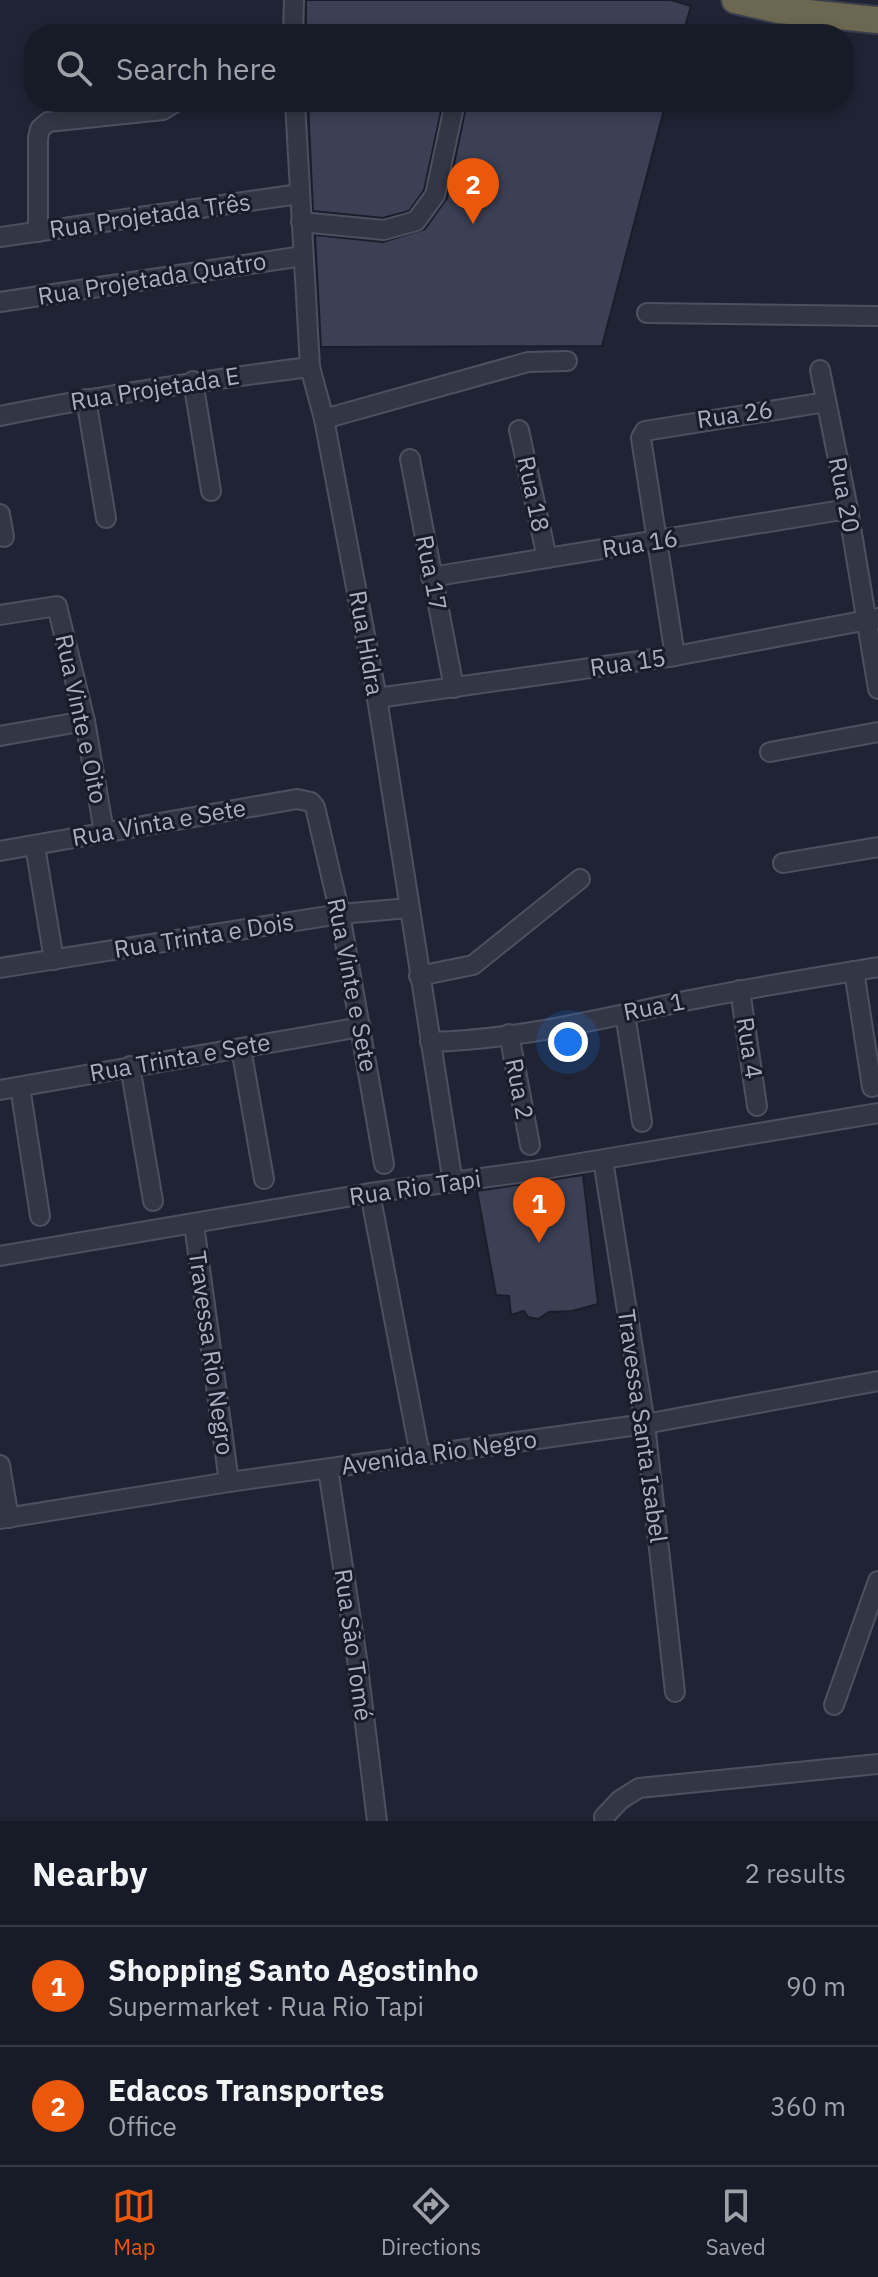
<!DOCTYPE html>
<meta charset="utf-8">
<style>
:root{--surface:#171a27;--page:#20232f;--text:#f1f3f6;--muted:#9ea1a7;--line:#363844;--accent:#ea580c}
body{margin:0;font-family:"IBM Plex Sans",sans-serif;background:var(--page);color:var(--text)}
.you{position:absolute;left:568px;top:1042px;width:28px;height:28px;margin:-20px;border:6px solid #fff;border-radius:50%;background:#1a73e8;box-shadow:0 0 0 12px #1a73e833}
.badge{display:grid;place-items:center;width:52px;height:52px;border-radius:50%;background:var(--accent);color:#fff;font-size:26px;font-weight:700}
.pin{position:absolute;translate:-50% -66px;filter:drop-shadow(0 2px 4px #0008)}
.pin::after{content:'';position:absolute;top:42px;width:28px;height:24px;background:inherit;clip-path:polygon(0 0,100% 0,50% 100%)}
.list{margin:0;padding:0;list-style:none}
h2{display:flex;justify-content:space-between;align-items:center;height:104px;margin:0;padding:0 32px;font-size:34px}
h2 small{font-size:26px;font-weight:400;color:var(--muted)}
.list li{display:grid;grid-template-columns:52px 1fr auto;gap:24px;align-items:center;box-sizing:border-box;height:120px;padding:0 32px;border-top:2px solid var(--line)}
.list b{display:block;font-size:30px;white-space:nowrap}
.list p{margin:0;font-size:26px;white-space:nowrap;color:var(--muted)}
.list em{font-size:26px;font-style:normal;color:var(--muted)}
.icon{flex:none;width:44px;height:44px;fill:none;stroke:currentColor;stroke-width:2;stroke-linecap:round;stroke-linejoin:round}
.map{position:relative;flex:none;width:878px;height:1821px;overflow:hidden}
.search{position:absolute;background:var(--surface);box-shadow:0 4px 12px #0003;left:24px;right:24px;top:24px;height:88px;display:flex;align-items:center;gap:20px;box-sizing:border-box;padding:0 28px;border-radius:32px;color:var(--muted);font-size:30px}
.sheet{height:344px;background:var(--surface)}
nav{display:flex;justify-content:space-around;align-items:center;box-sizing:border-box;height:112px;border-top:2px solid var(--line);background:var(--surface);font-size:22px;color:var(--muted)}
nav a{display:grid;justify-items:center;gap:4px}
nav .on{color:var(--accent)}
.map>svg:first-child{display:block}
.building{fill:#3b4055;stroke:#1a1d2b;stroke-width:2}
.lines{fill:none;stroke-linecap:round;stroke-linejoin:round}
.minor-casing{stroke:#4d5060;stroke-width:22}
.highway-casing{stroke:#3a3d4c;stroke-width:30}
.minor{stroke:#333645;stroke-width:18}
.highway{stroke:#6b6750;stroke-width:26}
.labels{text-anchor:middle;stroke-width:6;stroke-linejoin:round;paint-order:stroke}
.street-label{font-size:24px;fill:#acafc2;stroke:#181b29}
</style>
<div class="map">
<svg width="878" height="1821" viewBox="0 0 878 1821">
<rect width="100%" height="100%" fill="#1f2334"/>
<!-- building -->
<g class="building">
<path d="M 306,0 L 671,0 L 691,6 L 683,34 L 306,34 Z"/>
<path d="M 308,102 L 443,102 L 424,190 L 409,211 L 383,218 L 313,211 Z"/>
<path d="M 467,102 L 666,102 L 602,346 L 321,347 L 315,235 L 383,242 L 425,229 L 447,198 Z"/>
<path d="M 583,1175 L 598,1304 L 572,1311 L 549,1312 L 538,1319 L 528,1317 L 524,1311 L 511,1315 L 509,1296 L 496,1295 L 477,1191 Z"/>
</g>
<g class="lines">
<defs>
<g id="minor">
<path d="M 293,34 L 294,0"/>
<path d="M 295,102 L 310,367 L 324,419 L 377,698 L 453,1183"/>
<path d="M 301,222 L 384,230 L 416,221 L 435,195 L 455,102"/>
<path d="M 38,232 L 38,138 L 40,129 L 48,122 L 163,110 L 176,102"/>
<path d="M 0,237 L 299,194"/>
<path d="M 0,302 L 303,256"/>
<path d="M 647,313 L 878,316"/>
<path d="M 820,370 L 848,509 L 878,689"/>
<path d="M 193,381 L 211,491"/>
<path d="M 86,399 L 106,518"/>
<path d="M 0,416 C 103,395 206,380 310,367"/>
<path d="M 324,419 L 528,362 L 567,361"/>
<path d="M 519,430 L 547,558"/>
<path d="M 410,459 L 454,688"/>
<path d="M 0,514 L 4,537"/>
<path d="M 431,577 L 848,509"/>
<path d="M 0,615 L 57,606 L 85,721 L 104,832"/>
<path d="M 675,656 L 641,438 L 645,431 L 826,402"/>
<path d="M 377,698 L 675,656 L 878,618"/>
<path d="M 0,736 L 85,721"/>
<path d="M 770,752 L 878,732"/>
<path d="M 35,846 L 54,960"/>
<path d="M 0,851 L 297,799 L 311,802 L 315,807 L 340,914 L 384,1164"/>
<path d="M 783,863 L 878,847"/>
<path d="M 0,968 L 340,914 L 409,908"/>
<path d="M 854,971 L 872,1087"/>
<path d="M 419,976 L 473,965 L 580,879"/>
<path d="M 740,990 L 757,1106"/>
<path d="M 625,1014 L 642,1122"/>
<path d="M 509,1034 L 530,1145"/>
<path d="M 430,1042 C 515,1040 602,1019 685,1001 C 749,988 813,978 878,967"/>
<path d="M 241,1048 L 264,1179"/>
<path d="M 130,1066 L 153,1201"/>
<path d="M 20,1087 L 40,1216"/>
<path d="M 0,1090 L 361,1027"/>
<path d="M 603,1160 L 645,1424 L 675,1692"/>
<path d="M 370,1193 L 420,1455"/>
<path d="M 194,1224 L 229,1482"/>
<path d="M 0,1256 L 370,1193 L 533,1171 L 878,1113"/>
<path d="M 0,1465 L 9,1518"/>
<path d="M 328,1469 L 357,1659 L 377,1821"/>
<path d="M 0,1519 L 229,1482 L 645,1424 L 878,1381"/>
<path d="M 834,1705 L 878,1581"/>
<path d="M 605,1821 L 604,1817 L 620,1800 L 639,1788 L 878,1764"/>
</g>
<path id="highway" d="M 735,0 L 779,10 L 878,20"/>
</defs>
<!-- minor casing -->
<use href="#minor" class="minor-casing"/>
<!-- highway casing -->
<use href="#highway" class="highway-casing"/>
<!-- minor -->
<use href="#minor" class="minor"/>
<!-- highway -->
<use href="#highway" class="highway"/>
</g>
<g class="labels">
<!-- street labels -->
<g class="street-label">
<text transform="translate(150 216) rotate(-8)" y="8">Rua Projetada Três</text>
<text transform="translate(152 279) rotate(-9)" y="8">Rua Projetada Quatro</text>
<text transform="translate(155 389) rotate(-9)" y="8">Rua Projetada E</text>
<text transform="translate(735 415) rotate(-8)" y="8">Rua 26</text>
<text transform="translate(533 494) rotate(78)" y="8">Rua 18</text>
<text transform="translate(844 495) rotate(79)" y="8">Rua 20</text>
<text transform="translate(640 544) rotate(-9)" y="8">Rua 16</text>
<text transform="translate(431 573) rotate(79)" y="8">Rua 17</text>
<text transform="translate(366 643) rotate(80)" y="8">Rua Hidra</text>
<text transform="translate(628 663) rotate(-8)" y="8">Rua 15</text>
<text transform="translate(81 719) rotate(78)" y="8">Rua Vinte e Oito</text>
<text transform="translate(159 823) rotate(-10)" y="8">Rua Vinta e Sete</text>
<text transform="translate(204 936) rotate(-9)" y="8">Rua Trinta e Dois</text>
<text transform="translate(352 985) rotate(79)" y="8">Rua Vinte e Sete</text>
<text transform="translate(654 1007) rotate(-11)" y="8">Rua 1</text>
<text transform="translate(749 1048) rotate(81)" y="8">Rua 4</text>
<text transform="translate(180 1058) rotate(-10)" y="8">Rua Trinta e Sete</text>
<text transform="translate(519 1089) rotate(79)" y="8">Rua 2</text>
<text transform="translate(415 1188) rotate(-8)" y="8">Rua Rio Tapi</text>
<text transform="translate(211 1353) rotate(82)" y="8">Travessa Rio Negro</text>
<text transform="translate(642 1426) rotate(82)" y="8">Travessa Santa Isabel</text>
<text transform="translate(439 1453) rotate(-8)" y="8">Avenida Rio Negro</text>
<text transform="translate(353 1645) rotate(82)" y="8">Rua São Tomé</text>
</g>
</g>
</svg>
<div class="you"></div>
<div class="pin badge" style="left:539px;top:1243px">1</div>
<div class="pin badge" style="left:473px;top:224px">2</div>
<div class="search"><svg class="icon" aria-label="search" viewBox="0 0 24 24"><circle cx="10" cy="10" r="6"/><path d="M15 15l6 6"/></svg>Search here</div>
</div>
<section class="sheet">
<h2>Nearby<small>2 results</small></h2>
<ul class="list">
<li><span class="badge">1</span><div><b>Shopping Santo Agostinho</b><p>Supermarket · Rua Rio Tapi</p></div><em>90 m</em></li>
<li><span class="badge">2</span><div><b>Edacos Transportes</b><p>Office</p></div><em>360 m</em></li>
</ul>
</section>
<nav>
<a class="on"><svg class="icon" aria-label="map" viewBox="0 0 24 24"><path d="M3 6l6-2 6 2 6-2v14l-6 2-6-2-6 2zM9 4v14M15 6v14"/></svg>Map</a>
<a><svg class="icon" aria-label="directions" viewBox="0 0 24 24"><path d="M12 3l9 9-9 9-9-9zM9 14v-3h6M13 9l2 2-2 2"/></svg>Directions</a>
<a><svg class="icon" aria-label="saved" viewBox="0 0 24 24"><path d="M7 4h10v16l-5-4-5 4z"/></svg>Saved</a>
</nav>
